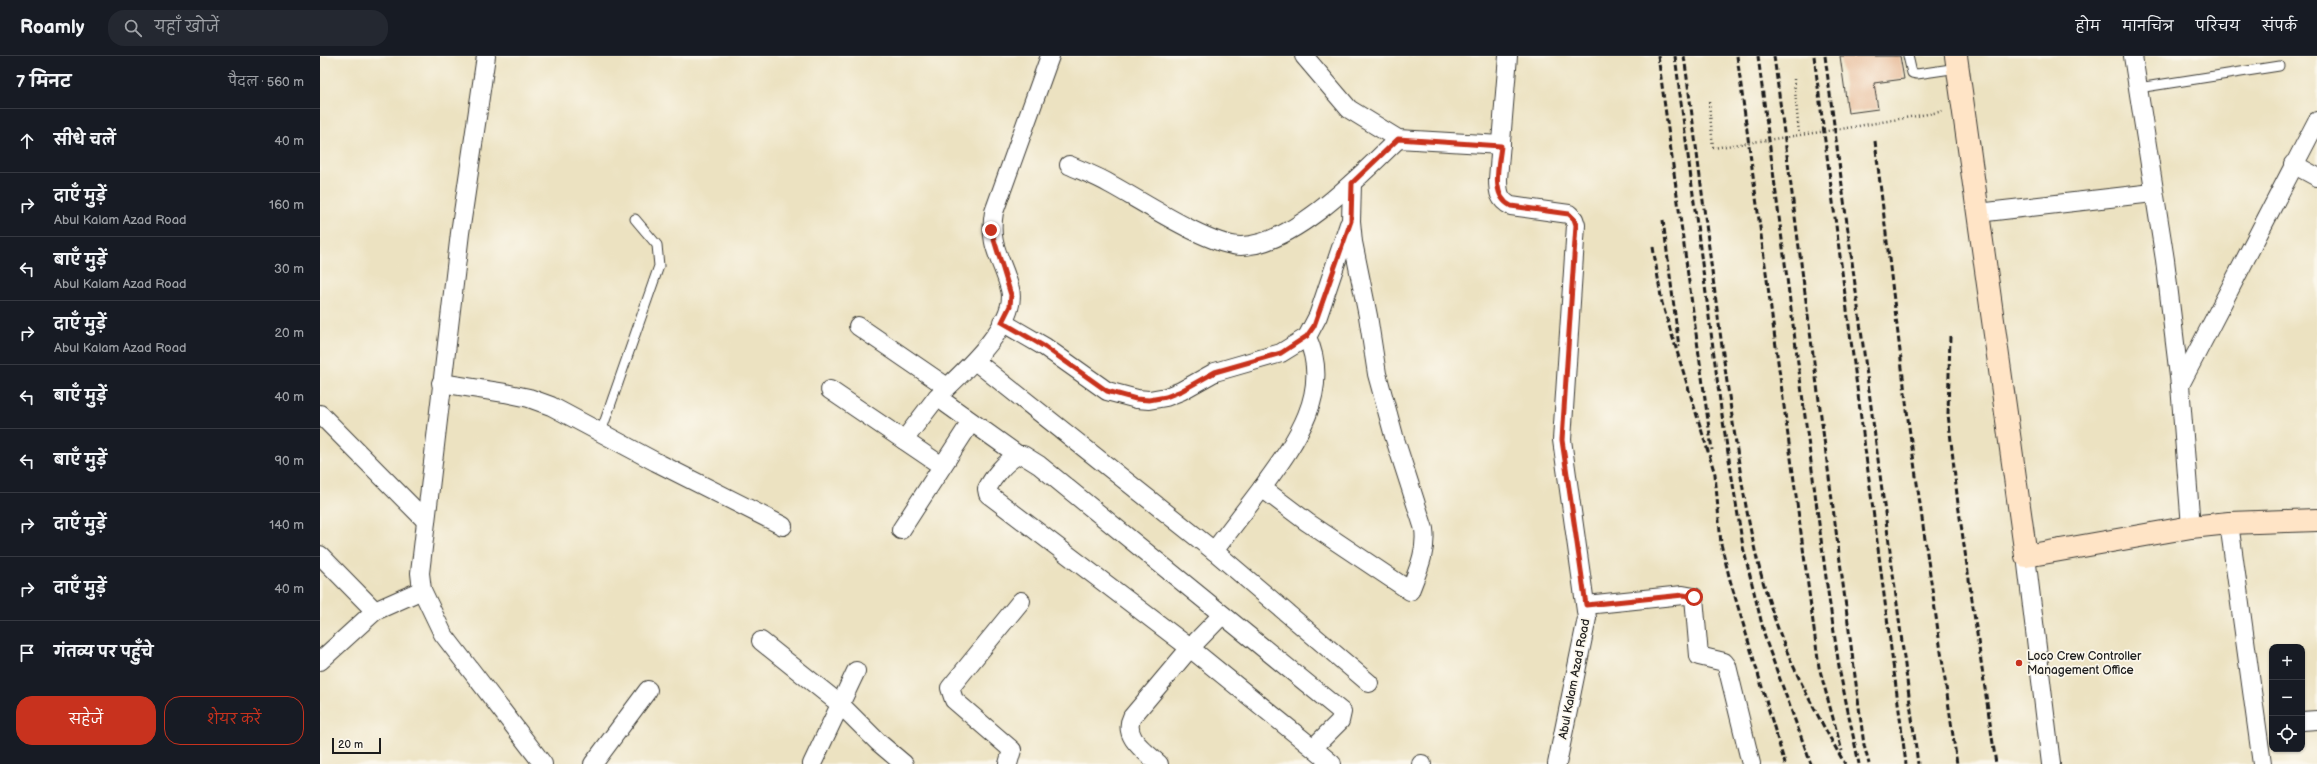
<!DOCTYPE html>
<html lang="hi">
<meta charset="utf-8">
<style>
:root{--surface:#171b24;--page:#242831;--text:#f1f3f6;--muted:#9ea1a6;--line:#363941;--accent:#c8321e}
body{margin:0;font-family:"Balsamiq Sans","Playpen Sans Deva",sans-serif;background:var(--page);color:var(--text)}
.controls{position:absolute;right:12px;bottom:12px;display:grid;overflow:hidden;border-radius:8px;box-shadow:0 1px 3px #0004}
.controls button{width:36px;height:36px;display:grid;place-items:center;padding:0;border:0;border-bottom:1px solid var(--line);background:var(--surface);color:var(--text);font:20px sans-serif}
.scale{position:absolute;left:12px;bottom:10px;width:49px;box-sizing:border-box;padding-left:4px;border:2px solid #1c1c1c;border-top:0;font-size:11px;line-height:14px;white-space:nowrap;color:#1c1c1c;-webkit-text-stroke:3px #fbf7ec;paint-order:stroke}
.stop{position:absolute;width:12px;height:12px;margin:-9px;border:3px solid #c8321e;border-radius:50%;background:#fff}
.stop.end{background:#c8321e;border-color:#fff;box-shadow:0 1px 4px #0008}
.list{margin:0;padding:0;list-style:none}
h2{display:flex;justify-content:space-between;align-items:center;height:52px;margin:0;padding:0 16px;font-size:17px}
h2 small{font-size:13px;font-weight:400;color:var(--muted)}
.list li{display:grid;grid-template-columns:26px 1fr auto;gap:12px;align-items:center;box-sizing:border-box;height:64px;padding:0 16px;border-top:1px solid var(--line)}
.list b{display:block;font-size:15px;white-space:nowrap}
.list p{margin:0;font-size:13px;white-space:nowrap;color:var(--muted)}
.list em{font-size:13px;font-style:normal;color:var(--muted)}
.actions{display:flex;gap:8px;padding:12px 16px}
.actions a{flex:1;padding:9px 0;border:1px solid var(--accent);border-radius:16px;text-align:center;font-size:14px;color:var(--accent)}
.actions .main{background:var(--accent);color:#fff}
.icon{flex:none;width:22px;height:22px;fill:none;stroke:currentColor;stroke-width:2;stroke-linecap:round;stroke-linejoin:round}
.map{position:relative;flex:none;width:1997px;height:708px;overflow:hidden}
header{display:flex;align-items:center;gap:24px;box-sizing:border-box;height:56px;padding:0 20px;background:var(--surface);border-bottom:1px solid var(--line)}
header strong{font-size:19px}
nav{display:flex;gap:22px;margin-inline-start:auto;font-size:14px}
.search{width:280px;height:36px;background:var(--page);display:flex;align-items:center;gap:10px;box-sizing:border-box;padding:0 14px;border-radius:16px;color:var(--muted);font-size:15px}
main{display:flex}
aside{flex:1;background:var(--surface)}
.map>svg:first-child{display:block}
.building{fill:#e3ac84}
.lines{fill:none;stroke-linecap:round;stroke-linejoin:round}
.lane-casing{stroke:#3b3a35;stroke-width:11}
.street-casing{stroke:#3b3a35;stroke-width:20}
.secondary-casing{stroke:#3b3a35;stroke-width:24}
.path{stroke:#3b3a35;stroke-width:2.5;stroke-dasharray:1 3;stroke-linecap:butt}
.lane{stroke:#fff;stroke-width:9}
.street{stroke:#fff;stroke-width:18}
.secondary{stroke:#ffe4c6;stroke-width:22}
.rail{stroke:#1c1c1c;stroke-width:3;stroke-dasharray:6 3;stroke-linecap:butt}
.path-bridge{stroke:#3b3a35;stroke-width:2.5;stroke-dasharray:1 3;stroke-linecap:butt}
.route{stroke:#c8321e;stroke-width:5}
.poi-dot{fill:#c8321e;stroke:#fbf7ec;stroke-width:1.5}
.labels{text-anchor:middle;stroke-width:3.5;stroke-linejoin:round;paint-order:stroke}
.poi-label{font-size:12px;fill:#1c1c1c;stroke:#fbf7ec;text-anchor:start}
.street-label{font-size:12px;fill:#1c1c1c;stroke:#fbf7ec}
</style>
<header>
<strong>Roamly</strong>
<div class="search"><svg class="icon" aria-label="search" viewBox="0 0 24 24"><circle cx="10" cy="10" r="6"/><path d="M15 15l6 6"/></svg>यहाँ खोजें</div>
<nav><a>होम</a><a>मानचित्र</a><a>परिचय</a><a>संपर्क</a></nav>
</header>
<main>
<aside>
<h2>7 मिनट<small>पैदल · 560 m</small></h2>
<ul class="list">
<li><svg class="icon" aria-label="ahead" viewBox="0 0 24 24"><path d="M12 20V5M6 11l6-6 6 6"/></svg><div><b>सीधे चलें</b></div><em>40 m</em></li>
<li><svg class="icon" aria-label="right" viewBox="0 0 24 24"><path d="M7 20v-9h11M14 6l5 5-5 5"/></svg><div><b>दाएँ मुड़ें</b><p>Abul Kalam Azad Road</p></div><em>160 m</em></li>
<li><svg class="icon" aria-label="left" viewBox="0 0 24 24"><path d="M17 20v-9H6M10 6l-5 5 5 5"/></svg><div><b>बाएँ मुड़ें</b><p>Abul Kalam Azad Road</p></div><em>30 m</em></li>
<li><svg class="icon" aria-label="right" viewBox="0 0 24 24"><path d="M7 20v-9h11M14 6l5 5-5 5"/></svg><div><b>दाएँ मुड़ें</b><p>Abul Kalam Azad Road</p></div><em>20 m</em></li>
<li><svg class="icon" aria-label="left" viewBox="0 0 24 24"><path d="M17 20v-9H6M10 6l-5 5 5 5"/></svg><div><b>बाएँ मुड़ें</b></div><em>40 m</em></li>
<li><svg class="icon" aria-label="left" viewBox="0 0 24 24"><path d="M17 20v-9H6M10 6l-5 5 5 5"/></svg><div><b>बाएँ मुड़ें</b></div><em>90 m</em></li>
<li><svg class="icon" aria-label="right" viewBox="0 0 24 24"><path d="M7 20v-9h11M14 6l5 5-5 5"/></svg><div><b>दाएँ मुड़ें</b></div><em>140 m</em></li>
<li><svg class="icon" aria-label="right" viewBox="0 0 24 24"><path d="M7 20v-9h11M14 6l5 5-5 5"/></svg><div><b>दाएँ मुड़ें</b></div><em>40 m</em></li>
<li><svg class="icon" aria-label="arrive" viewBox="0 0 24 24"><path d="M6 21V4h12l-3 4 3 4H6"/></svg><div><b>गंतव्य पर पहुँचे</b></div></li>
</ul>
<div class="actions"><a class="main">सहेजें</a><a>शेयर करें</a></div>
</aside>
<div class="map">
<svg width="1997" height="708" viewBox="0 0 1997 708">
<rect width="100%" height="100%" fill="#fbf7ec"/>
<filter id="ink" filterUnits="userSpaceOnUse"><feTurbulence type="fractalNoise" baseFrequency=".025" numOctaves="2"/><feDisplacementMap in="SourceGraphic" scale="8" xChannelSelector="R" yChannelSelector="G"/><feConvolveMatrix kernelMatrix="1 2 1 2 8 2 1 2 1" color-interpolation-filters="sRGB"/></filter>
<filter id="wash" filterUnits="userSpaceOnUse"><feTurbulence type="fractalNoise" baseFrequency=".012" numOctaves="4" result="noise"/><feDisplacementMap in="SourceGraphic" scale="16" xChannelSelector="R" yChannelSelector="G"/><feGaussianBlur stdDeviation="0.9" result="paint"/><feColorMatrix in="noise" values="0 0 0 0 0 0 0 0 0 0 0 0 0 0 0 0 0 1.4 0 .05"/><feComposite in="paint" operator="in"/></filter>
<g filter="url(#wash)">
<rect width="100%" height="100%" fill="#ece2c1"/>
<g id="blocks">
<!-- building -->
<path class="building" d="M 1520,0 L 1580,0 L 1584,23 L 1554,27 L 1558,53 L 1528,57 Z"/>
</g>
</g>
<g filter="url(#ink)">
<use href="#blocks" fill-opacity="0" stroke="#3b3a35" stroke-width="1"/>
<g class="lines">
<defs>
<g id="lane">
<path d="M 1588,0 L 1592,17 L 1597,18 L 1638,12"/>
<path d="M 1818,32 L 1959,10"/>
<path d="M 281,376 L 339,210 L 337,189 L 315,163"/>
</g>
<g id="street">
<path d="M 166,0 L 140,177 L 100,517 L 102,534 L 123,578 L 223,708"/>
<path d="M 984,0 L 1029,53 L 1078,83 L 1181,89"/>
<path d="M 1188,0 L 1178,123 C 1178,136 1179,144 1191,150 L 1249,158 L 1254,163 L 1256,169 L 1242,384 L 1267,562 L 1237,708"/>
<path d="M 1813,0 L 1845,204 L 1860,329 L 1871,471"/>
<path d="M 1973,108 L 1997,121"/>
<path d="M 749,109 C 762,115 777,120 790,128 C 820,144 889,190 921,190 C 973,190 1042,118 1078,83"/>
<path d="M 1658,157 L 1833,137"/>
<path d="M 682,266 L 725,291 L 787,335 L 817,343 L 829,344 L 846,341 L 861,335 L 895,316 L 961,297 L 987,281 L 998,260 L 1029,168"/>
<path d="M 538,270 L 627,331"/>
<path d="M 987,281 C 1013,337 974,388 942,432 L 987,466 L 1090,535 C 1098,514 1107,495 1104,473 L 1074,380 L 1057,318 L 1048,260 L 1033,186 L 1031,165 L 1032,127"/>
<path d="M 655,305 L 894,495 L 1049,627"/>
<path d="M 121,327 L 185,337 L 209,342 L 231,350 L 336,406 L 463,470"/>
<path d="M 1860,329 L 1997,65"/>
<path d="M 510,334 L 622,410"/>
<path d="M 0,358 L 106,465"/>
<path d="M 584,384 L 617,341"/>
<path d="M 698,399 L 617,341 C 640,319 699,268 690,233 C 682,202 668,191 674,156 L 730,0"/>
<path d="M 1909,467 L 1942,708"/>
<path d="M 581,474 L 651,366"/>
<path d="M 894,495 L 942,432"/>
<path d="M 0,499 L 55,555"/>
<path d="M 1706,500 L 1731,708"/>
<path d="M 1266,549 L 1363,539 L 1374,541 L 1379,600 L 1404,606 L 1407,610 L 1431,708"/>
<path d="M 441,585 L 521,649 L 558,686 L 584,708"/>
<path d="M 0,605 L 55,555 L 102,534"/>
<path d="M 1982,665 L 1997,664"/>
<path d="M 993,692 L 1020,665 L 1022,656 L 719,409 L 703,399 L 698,399 C 685,406 673,421 667,433 L 668,438 L 870,592 L 993,692 L 1012,708"/>
<path d="M 273,708 L 328,634"/>
<path d="M 492,708 L 536,615"/>
<path d="M 688,708 L 692,694 L 634,644 L 630,632 L 701,545"/>
<path d="M 839,708 C 825,695 802,681 812,661 L 870,592 L 902,559"/>
<path d="M 1101,708 L 1102,708"/>
</g>
<path id="secondary" d="M 1636,0 L 1706,500 L 1871,471 L 1909,467 L 1997,464"/>
</defs>
<!-- lane casing -->
<use href="#lane" class="lane-casing"/>
<!-- street casing -->
<use href="#street" class="street-casing"/>
<!-- secondary casing -->
<use href="#secondary" class="secondary-casing"/>
<!-- path -->
<g class="path">
<path d="M 1474,23 L 1479,78"/>
<path d="M 1389,46 L 1393,92"/>
<path d="M 1527,72 L 1625,55"/>
</g>
<!-- lane -->
<use href="#lane" class="lane"/>
<!-- street -->
<use href="#street" class="street"/>
<!-- secondary -->
<use href="#secondary" class="secondary"/>
<!-- rail -->
<g class="rail">
<path d="M 1338,0 L 1392,394"/>
<path d="M 1355,0 L 1401,353 L 1423,491 L 1446,585 L 1491,708"/>
<path d="M 1364,0 C 1380,115 1393,231 1410,347 C 1420,413 1428,481 1449,545 C 1466,603 1495,656 1525,708"/>
<path d="M 1417,0 L 1499,611 L 1522,695"/>
<path d="M 1438,0 L 1507,529 L 1520,617 L 1539,708"/>
<path d="M 1454,0 L 1544,689 L 1549,708"/>
<path d="M 1494,0 L 1586,708"/>
<path d="M 1505,0 L 1598,708"/>
<path d="M 1555,85 L 1589,371 L 1637,708"/>
<path d="M 1343,164 L 1359,291"/>
<path d="M 1333,191 L 1342,247 L 1395,418 L 1401,488 L 1410,524 L 1465,708"/>
<path d="M 1630,280 L 1628,358 L 1638,448 L 1676,708"/>
</g>
<!-- path-bridge -->
<path class="path-bridge" d="M 1393,92 L 1527,72"/>
</g>
</g>
<g class="lines" filter="url(#ink)">
<!-- route -->
<path class="route" d="M 671,174 L 691,239 L 690,250 L 682,266 L 725,291 L 787,335 L 816,343 L 829,344 L 846,341 L 861,335 L 895,316 L 961,297 L 987,280 L 994,270 L 1031,165 L 1032,127 L 1078,83 L 1181,90 C 1179,109 1170,140 1191,150 L 1249,158 L 1254,163 L 1256,169 L 1242,384 L 1266,549 L 1363,539 L 1374,541"/>
</g>
<!-- markers -->
<circle class="poi-dot" cx="1699" cy="607" r="4"/>
<g class="labels">
<!-- poi labels -->
<g class="poi-label">
<text x="1707" y="604">Loco Crew Controller<tspan x="1707" dy="14">Management Office</tspan></text>
</g>
<!-- street labels -->
<g class="street-label">
<text transform="translate(1254 623) rotate(-79)" y="4">Abul Kalam Azad Road</text>
</g>
</g>
</svg>
<div class="controls">
<button>+</button>
<button>−</button>
<button><svg class="icon" aria-label="locate" viewBox="0 0 24 24"><circle cx="12" cy="12" r="6"/><path d="M12 2v4M12 18v4M2 12h4M18 12h4"/></svg></button>
</div>
<div class="scale">20 m</div>
<div class="stop" style="left:1374px;top:541px"></div>
<div class="stop end" style="left:671px;top:174px"></div>
</div>
</main>
